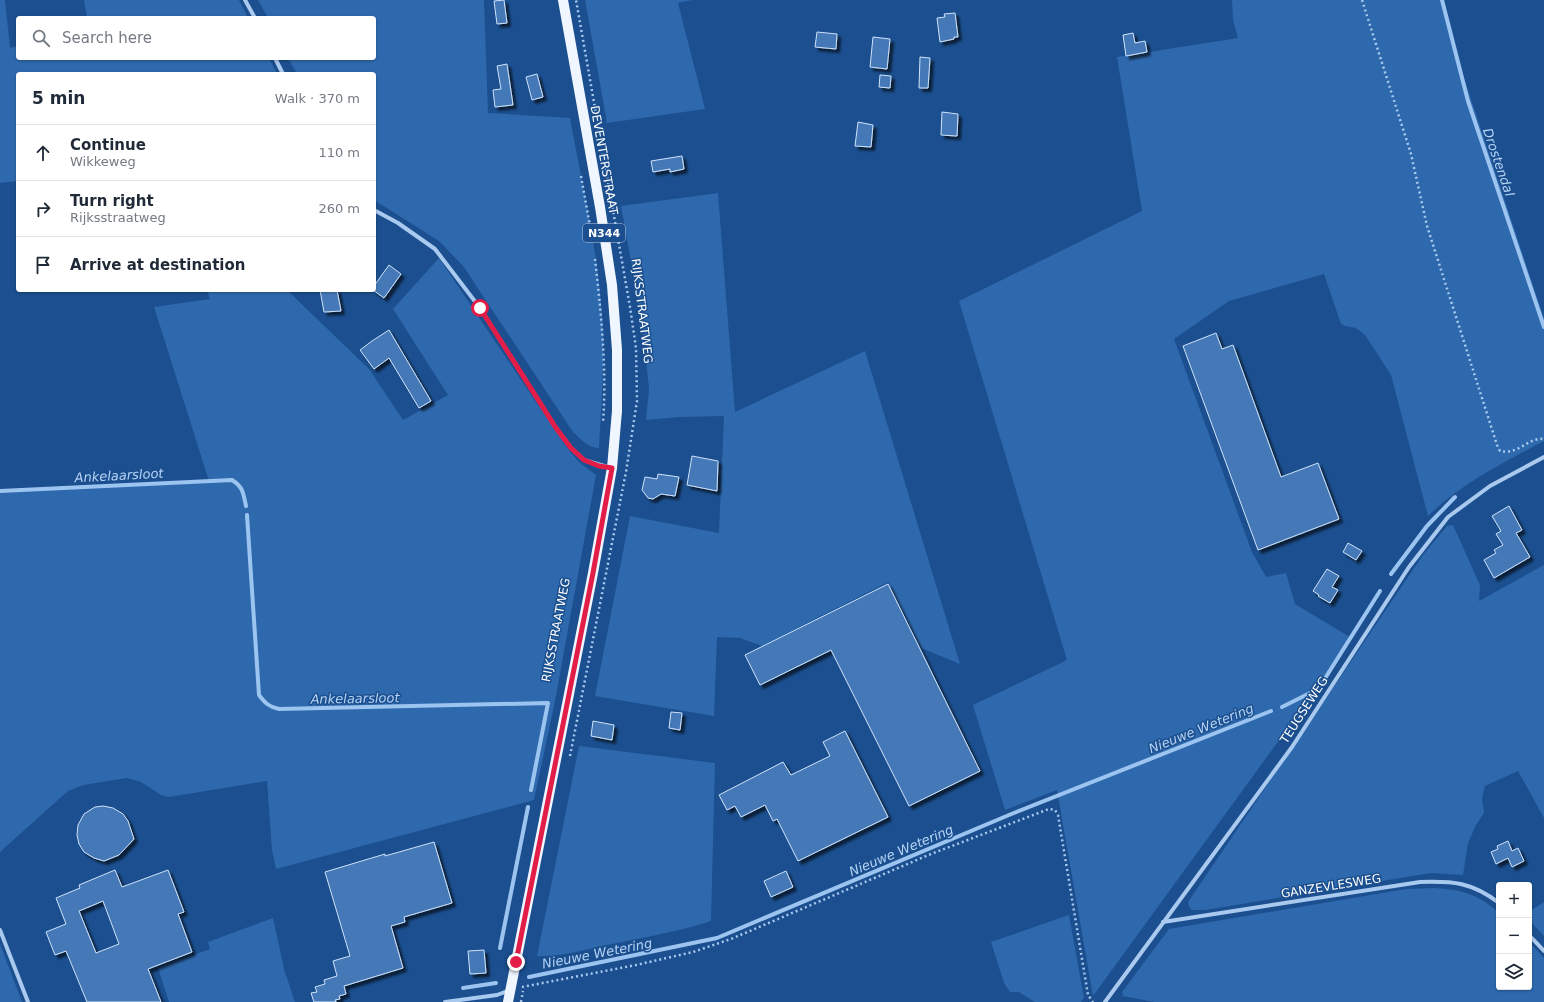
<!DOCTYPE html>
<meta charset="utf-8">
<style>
:root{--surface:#fff;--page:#f6f6f7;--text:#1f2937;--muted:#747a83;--line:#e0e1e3}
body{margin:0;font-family:"DejaVu Sans",sans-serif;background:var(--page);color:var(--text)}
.controls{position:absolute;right:12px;bottom:12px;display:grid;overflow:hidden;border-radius:4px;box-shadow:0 1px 3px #0004}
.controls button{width:36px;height:36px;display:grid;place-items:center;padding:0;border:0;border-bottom:1px solid var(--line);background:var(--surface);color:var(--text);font:20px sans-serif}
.stop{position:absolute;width:12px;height:12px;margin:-9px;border:3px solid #e11d48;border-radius:50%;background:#fff}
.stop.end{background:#e11d48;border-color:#fff;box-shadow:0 1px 4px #0008}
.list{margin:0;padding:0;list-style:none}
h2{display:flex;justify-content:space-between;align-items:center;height:52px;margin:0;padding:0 16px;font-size:17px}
h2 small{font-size:13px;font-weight:400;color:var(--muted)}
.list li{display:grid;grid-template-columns:26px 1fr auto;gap:12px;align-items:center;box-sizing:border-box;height:56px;padding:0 16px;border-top:1px solid var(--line)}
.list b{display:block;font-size:15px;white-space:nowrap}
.list p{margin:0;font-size:13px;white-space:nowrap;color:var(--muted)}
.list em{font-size:13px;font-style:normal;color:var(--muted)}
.icon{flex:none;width:22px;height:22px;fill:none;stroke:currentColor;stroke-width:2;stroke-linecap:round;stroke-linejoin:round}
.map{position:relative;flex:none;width:1544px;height:1002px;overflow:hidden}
.search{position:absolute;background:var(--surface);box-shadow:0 1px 3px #0004;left:16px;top:16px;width:360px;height:44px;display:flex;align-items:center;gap:10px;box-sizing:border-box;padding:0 14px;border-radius:4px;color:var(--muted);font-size:15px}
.panel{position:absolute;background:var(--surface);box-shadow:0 1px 3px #0004;left:16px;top:72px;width:360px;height:220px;border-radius:4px}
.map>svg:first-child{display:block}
.green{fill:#2e69ad}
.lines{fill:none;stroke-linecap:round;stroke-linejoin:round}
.stream{stroke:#9cc4f0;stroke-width:4}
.building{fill:#4478b7;stroke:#cfe3fa;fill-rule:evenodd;filter:url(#shadow)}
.path{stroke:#a9c9ee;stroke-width:2.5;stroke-dasharray:2 3;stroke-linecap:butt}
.minor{stroke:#a9c9ee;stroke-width:4}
.primary{stroke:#f0f6ff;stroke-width:10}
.route{stroke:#e11d48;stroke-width:5}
.labels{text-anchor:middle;stroke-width:3;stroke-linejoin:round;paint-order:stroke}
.shield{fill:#1b4f8f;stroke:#bbcadd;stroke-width:1}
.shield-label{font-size:11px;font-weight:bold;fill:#fff}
.street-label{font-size:12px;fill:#fff;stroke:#1b4f8f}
.water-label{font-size:13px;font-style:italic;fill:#b5d3f5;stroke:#1b4f8f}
</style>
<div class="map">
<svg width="1544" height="1002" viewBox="0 0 1544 1002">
<defs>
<filter id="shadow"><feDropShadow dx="3.5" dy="3.5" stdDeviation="1" flood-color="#0009"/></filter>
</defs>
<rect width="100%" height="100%" fill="#1b4f8f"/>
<!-- green -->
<g class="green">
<path d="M 0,0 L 5,0 L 10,48 L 18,46 L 18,58 L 269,58 L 277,74 L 18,74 L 18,181 L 0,183 Z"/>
<path d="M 84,0 L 239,0 L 248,18 L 87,18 Z"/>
<path d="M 258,0 L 484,0 L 488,113 L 570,118 C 583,190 601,263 603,336 C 604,374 601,411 599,448 C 588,448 581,439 573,432 L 477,287 L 464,267 L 439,241 L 374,200 L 374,74 L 297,74 L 288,58 L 374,58 L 374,18 L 268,18 Z"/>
<path d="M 585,0 L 692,0 L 678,3 L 705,109 L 607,123 Z"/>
<path d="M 1232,0 L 1444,0 L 1463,75 L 1544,318 L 1544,441 C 1503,463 1461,484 1428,516 L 1391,375 L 1365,335 L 1356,328 L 1345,326 L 1341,324 L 1324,274 L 1229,301 L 1174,339 L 1252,552 L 1266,577 L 1286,573 L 1295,604 L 1350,637 L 1312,695 L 1093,996 L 1057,790 L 1005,810 L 973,705 L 1067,660 L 959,301 L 1142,211 L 1117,57 L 1238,38 L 1233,20 Z"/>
<path d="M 718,193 L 735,412 L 865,351 L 960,664 L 921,648 L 888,582 L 762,646 L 740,638 L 717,637 L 714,716 L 595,696 L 630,516 L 719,533 L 724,416 L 680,417 L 646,420 L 649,389 L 643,328 L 621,206 Z"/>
<path d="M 439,258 L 567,448 L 579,462 L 596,475 L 555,701 L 534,800 L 276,869 L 272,850 L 267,781 L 169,797 L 161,795 L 141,782 L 127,778 L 83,785 L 68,791 L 0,852 L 0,490 L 209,481 L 154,307 L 210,299 L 207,290 L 287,290 L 369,369 L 403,420 L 448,395 L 393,309 Z"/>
<path d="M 1453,525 L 1480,585 L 1479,601 L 1544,565 L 1544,818 L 1518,771 L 1485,786 L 1482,798 L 1484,813 L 1476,825 L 1468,843 L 1463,875 L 1431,873 L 1205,910 L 1192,910 L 1189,907 L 1188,902 L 1423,555 L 1447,526 Z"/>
<path d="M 579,746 L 715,763 L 711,921 C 677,932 641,938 607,945 C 584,950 561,957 537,956 Z"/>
<path d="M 1435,888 C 1462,890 1478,894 1499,913 L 1499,987 L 1529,987 L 1529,942 L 1544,958 L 1544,1002 L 1154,1002 L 1123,996 L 1122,992 L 1169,929 L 1406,889 Z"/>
<path d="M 1544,902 L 1544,936 L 1529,920 L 1529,912 Z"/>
<path d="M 1069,915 L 1084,998 L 1081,1002 L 1035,1002 L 1019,992 L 1010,992 L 1004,983 L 991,942 Z"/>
<path d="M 273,918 L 284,969 L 295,1002 L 169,1002 L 158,968 L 210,949 L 208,942 Z"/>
<path d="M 0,944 L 22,1002 L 0,1002 Z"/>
</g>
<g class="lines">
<!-- stream -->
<g class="stream">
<path d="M 1442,0 L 1468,101 L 1544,327"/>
<path d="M 0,491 L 232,480 C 243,487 243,492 246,506"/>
<path d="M 247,515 L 259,695 C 265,703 269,707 279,709 L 548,703 L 531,790"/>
<path d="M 1391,574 L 1427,526 L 1455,497"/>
<path d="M 1282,707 L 1314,691 L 1324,680 L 1380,591"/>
<path d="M 500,948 L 528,807"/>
<path d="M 529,977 L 717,938 L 1009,815 L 1271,711"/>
<path d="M 463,988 L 496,983"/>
</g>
</g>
<!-- building -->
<g class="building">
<path d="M 504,0 L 507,23 L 497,24 L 494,1 Z"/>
<path d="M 955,13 L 958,37 L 954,37 L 954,39 L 940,42 L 937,18 L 945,17 L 944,14 Z"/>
<path d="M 817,32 L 837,34 L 836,49 L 815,47 Z"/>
<path d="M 1133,33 L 1135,43 L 1145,41 L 1147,52 L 1126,56 L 1123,35 Z"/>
<path d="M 873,37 L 890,39 L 887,69 L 870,67 Z"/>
<path d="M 920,57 L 930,58 L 928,88 L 919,88 Z"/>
<path d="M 507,64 L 513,105 L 495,107 L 493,90 L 501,89 L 497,66 Z"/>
<path d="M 537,74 L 543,97 L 532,100 L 526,77 Z"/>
<path d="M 880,75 L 891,76 L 890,88 L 879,87 Z"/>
<path d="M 942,112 L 958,114 L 957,136 L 941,135 Z"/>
<path d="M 858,122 L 873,125 L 871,147 L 855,146 Z"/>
<path d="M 682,156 L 684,169 L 670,172 L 670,169 L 653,172 L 651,161 Z"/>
<path d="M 389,265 L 401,274 L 384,298 L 373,290 L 374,290 L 374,286 Z"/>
<path d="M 320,290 L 337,290 L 341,311 L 324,312 Z"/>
<path d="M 389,330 L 431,401 L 419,408 L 389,358 L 374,369 L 360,350 L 372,341 Z"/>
<path d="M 1216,333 L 1222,349 L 1233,345 L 1281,477 L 1318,463 L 1339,519 L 1258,550 L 1183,346 Z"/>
<path d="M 692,456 L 718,461 L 717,491 L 687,485 Z"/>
<path d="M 658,474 L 679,477 L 675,496 L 661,494 L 653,499 L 648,498 L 642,490 L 645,477 L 657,479 Z"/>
<path d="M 1509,506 L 1522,530 L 1516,533 L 1530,557 L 1494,578 L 1484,560 L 1496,553 L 1494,550 L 1503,545 L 1496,534 L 1501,531 L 1492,516 Z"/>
<path d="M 1348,543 L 1362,551 L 1356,560 L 1343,552 Z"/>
<path d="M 1327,569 L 1339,576 L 1332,587 L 1338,590 L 1330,603 L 1318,596 L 1319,595 L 1313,591 Z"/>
<path d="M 888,584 L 980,771 L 909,806 L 831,650 L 760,685 L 745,655 Z"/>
<path d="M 671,712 L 682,713 L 680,730 L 669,728 Z"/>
<path d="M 593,721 L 614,725 L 612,740 L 591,736 Z"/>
<path d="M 845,731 L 888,817 L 798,861 L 777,819 L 773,821 L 765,805 L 741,817 L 735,806 L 727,810 L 719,795 L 783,762 L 791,775 L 830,756 L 823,742 Z"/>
<path d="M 103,806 L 113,808 L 123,814 L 128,821 L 134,839 L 119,855 L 104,861 L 94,858 L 84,852 L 79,844 L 77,835 L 78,825 L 84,814 L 95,807 Z"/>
<path d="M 1508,841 L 1512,851 L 1518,848 L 1524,861 L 1512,867 L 1508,858 L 1496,864 L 1491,852 L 1498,849 L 1497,846 Z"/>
<path d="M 434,842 L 452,903 L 404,917 L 405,922 L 391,926 L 403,968 L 344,986 L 346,994 L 339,996 L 340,999 L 335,1000 L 336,1002 L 314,1002 L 311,993 L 317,992 L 315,987 L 325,984 L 324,980 L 337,976 L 333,961 L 350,956 L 325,872 L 385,854 L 385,856 Z"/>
<path d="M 115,870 L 122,887 L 168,870 L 184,912 L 178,914 L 192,952 L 148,969 L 161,1002 L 87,1002 L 66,951 L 55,955 L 46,932 L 66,924 L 56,898 L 80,888 L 79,885 ZM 103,901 L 119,944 L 96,953 L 79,911 Z"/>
<path d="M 786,871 L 793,887 L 771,897 L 764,881 Z"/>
<path d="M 484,950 L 486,973 L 470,974 L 468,951 Z"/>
</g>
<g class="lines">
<!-- path -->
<g class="path">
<path d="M 1362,0 L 1411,154 L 1427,226 L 1497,445 L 1500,451 C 1519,455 1528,437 1544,439"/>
<path d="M 581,176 L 590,226"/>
<path d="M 595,259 C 601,313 607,368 603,423"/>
<path d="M 570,756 L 626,472 L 637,401 L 636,348 L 630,307 L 576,0"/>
<path d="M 522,987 L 636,965 L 693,952 L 731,939 L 931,854 L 1049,809 L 1055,810 L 1058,815 L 1088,995 L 1093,1002"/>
<path d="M 521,1002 L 523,991"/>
</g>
<!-- minor -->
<g class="minor">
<path d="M 245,0 L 255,18"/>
<path d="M 275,58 L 283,74"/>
<path d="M 374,210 L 398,223 L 435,249 L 480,308 L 556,428 L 571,448 L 584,460 L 611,468"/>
<path d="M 1163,922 L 1420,882 C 1453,881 1472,882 1499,903"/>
<path d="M 0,930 L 28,1002"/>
<path d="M 1529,935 L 1544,951"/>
<path d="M 445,1002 L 497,995 L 510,990"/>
<path d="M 1105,1002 L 1292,747 L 1409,567 L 1448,517 L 1490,486 L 1544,457"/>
</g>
<!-- primary -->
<path class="primary" d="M 508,1002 L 593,573 L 612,468 L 617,411 L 617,350 L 612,285 L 600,207 L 563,0"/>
</g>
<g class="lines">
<!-- route -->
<path class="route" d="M 480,308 L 556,428 L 571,448 L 584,460 L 599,466 L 612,468 L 593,573 L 516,962"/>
</g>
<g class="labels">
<!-- shield labels -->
<rect class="shield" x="583" y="224" width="42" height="18" rx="3"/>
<g class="shield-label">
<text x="604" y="237">N344</text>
</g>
<!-- street labels -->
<g class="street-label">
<text transform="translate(604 160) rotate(80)" y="4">DEVENTERSTRAAT</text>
<text transform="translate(642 311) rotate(83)" y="4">RIJKSSTRAATWEG</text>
<text transform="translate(556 630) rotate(-79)" y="4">RIJKSSTRAATWEG</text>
<text transform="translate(1304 710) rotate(-57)" y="4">TEUGSEWEG</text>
<text transform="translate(1331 886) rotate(-9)" y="4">GANZEVLESWEG</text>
</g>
<!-- water labels -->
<g class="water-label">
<text transform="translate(1499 162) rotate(71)" y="5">Drostendal</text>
<text transform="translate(119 475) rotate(-3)" y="5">Ankelaarsloot</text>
<text transform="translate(355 698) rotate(-1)" y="5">Ankelaarsloot</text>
<text transform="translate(1201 728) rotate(-22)" y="5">Nieuwe Wetering</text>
<text transform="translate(901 850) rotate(-23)" y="5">Nieuwe Wetering</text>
<text transform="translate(597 953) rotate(-11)" y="5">Nieuwe Wetering</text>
</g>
</g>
</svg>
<div class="controls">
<button>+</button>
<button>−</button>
<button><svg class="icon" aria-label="layers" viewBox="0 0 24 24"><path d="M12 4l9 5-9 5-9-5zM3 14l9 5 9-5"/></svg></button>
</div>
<div class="stop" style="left:480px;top:308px"></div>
<div class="stop end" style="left:516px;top:962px"></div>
<div class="search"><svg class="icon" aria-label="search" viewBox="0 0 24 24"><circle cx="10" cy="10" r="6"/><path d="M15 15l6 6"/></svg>Search here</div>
<section class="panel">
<h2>5 min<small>Walk · 370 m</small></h2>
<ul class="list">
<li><svg class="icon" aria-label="ahead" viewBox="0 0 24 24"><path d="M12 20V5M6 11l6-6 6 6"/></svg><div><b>Continue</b><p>Wikkeweg</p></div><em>110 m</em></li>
<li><svg class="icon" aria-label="right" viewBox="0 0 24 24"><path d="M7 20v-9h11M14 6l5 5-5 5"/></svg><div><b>Turn right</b><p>Rijksstraatweg</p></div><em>260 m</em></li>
<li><svg class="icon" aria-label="arrive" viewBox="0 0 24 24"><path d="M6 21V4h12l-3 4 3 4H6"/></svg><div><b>Arrive at destination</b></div></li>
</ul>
</section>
</div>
